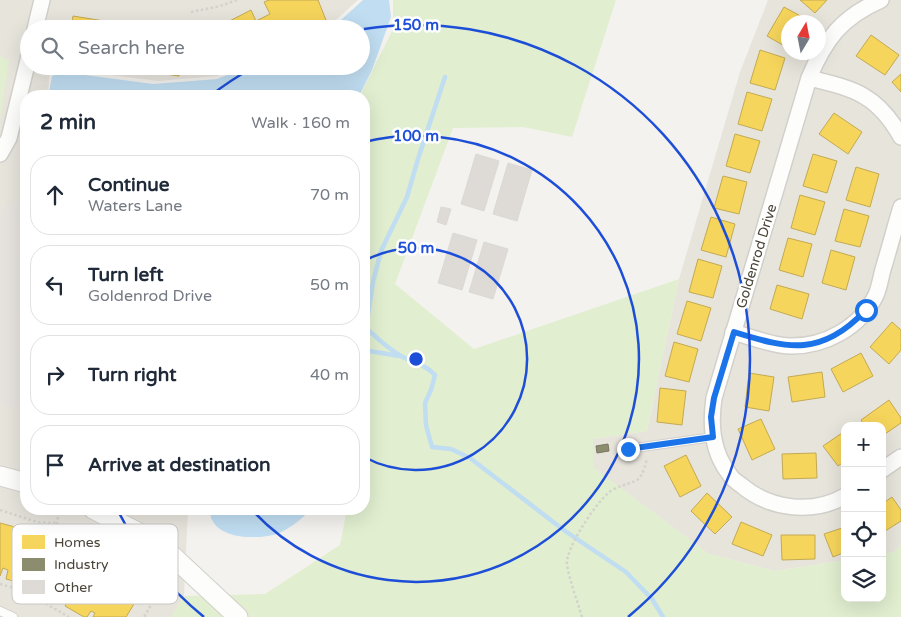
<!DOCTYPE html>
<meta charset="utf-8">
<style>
:root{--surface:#fff;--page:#f6f6f7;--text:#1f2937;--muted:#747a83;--line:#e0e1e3}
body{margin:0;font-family:"Varela Round",sans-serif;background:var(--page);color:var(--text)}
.controls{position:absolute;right:15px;bottom:15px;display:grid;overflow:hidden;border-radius:10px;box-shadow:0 5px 20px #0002}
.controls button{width:45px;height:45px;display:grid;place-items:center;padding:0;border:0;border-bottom:1px solid var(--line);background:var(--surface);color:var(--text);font:25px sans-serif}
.compass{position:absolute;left:781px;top:15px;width:45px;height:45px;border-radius:50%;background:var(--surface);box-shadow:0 5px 20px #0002;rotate:10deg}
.stop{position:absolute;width:15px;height:15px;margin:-11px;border:4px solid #1a73e8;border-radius:50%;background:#fff}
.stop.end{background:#1a73e8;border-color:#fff;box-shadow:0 1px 5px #0008}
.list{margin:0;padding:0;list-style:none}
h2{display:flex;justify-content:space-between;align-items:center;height:65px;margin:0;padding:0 20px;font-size:21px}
h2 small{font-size:16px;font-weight:400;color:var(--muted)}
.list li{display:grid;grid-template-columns:32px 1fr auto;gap:15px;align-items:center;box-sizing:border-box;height:80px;margin:0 10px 10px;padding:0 10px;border:1px solid var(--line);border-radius:20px}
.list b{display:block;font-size:19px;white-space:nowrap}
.list p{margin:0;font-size:16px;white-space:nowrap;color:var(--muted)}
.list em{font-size:16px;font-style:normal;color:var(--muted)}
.icon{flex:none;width:28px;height:28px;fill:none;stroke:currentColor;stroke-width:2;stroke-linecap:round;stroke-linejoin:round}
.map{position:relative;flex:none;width:901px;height:617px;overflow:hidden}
.search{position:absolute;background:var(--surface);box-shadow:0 5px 20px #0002;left:20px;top:20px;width:350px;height:55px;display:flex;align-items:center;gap:12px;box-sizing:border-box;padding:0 18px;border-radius:28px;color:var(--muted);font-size:19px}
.panel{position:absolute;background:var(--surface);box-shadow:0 5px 20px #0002;left:20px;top:90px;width:350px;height:425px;border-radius:20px}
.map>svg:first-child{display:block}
.residential{fill:#e7e4dc;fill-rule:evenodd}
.green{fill:#e1eecf}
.parking{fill:#e6e3df}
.water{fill:#c0ddf1}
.homes{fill:#f6d55c;stroke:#c3aa52}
.industry{fill:#8c8c6e;stroke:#78765e}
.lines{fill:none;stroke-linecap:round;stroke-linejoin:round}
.stream{stroke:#c0ddf1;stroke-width:4.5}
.building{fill:#dedbd6;stroke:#dcd9d4}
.service-casing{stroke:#d2d0cb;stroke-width:10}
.minor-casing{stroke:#d2d0cb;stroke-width:18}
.tertiary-casing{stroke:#d2d0cb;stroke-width:21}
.path{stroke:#d3d2cc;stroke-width:2.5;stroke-dasharray:2.5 2.5;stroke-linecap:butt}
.service{stroke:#fdfdfc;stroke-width:8}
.minor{stroke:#fdfdfc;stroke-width:15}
.tertiary{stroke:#fdfdfc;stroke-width:19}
.route{stroke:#1a73e8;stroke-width:6}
.ring{fill:none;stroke:#1d4ed8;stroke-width:2.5}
.labels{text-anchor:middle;stroke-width:5;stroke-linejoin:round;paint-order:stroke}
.street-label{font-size:14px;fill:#4b4439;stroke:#fff}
.key{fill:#fff;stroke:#c9c7c4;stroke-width:1}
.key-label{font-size:14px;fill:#4b4439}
.centre{fill:#1d4ed8;stroke:#fff;stroke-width:2.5}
.ring-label{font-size:15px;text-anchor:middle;font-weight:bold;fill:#1d4ed8;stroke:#fff;stroke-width:5;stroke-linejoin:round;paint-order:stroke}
</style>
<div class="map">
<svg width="901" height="617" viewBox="0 0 901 617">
<rect width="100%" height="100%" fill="#f4f2ee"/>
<!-- residential -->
<g class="residential">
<path d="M 0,0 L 358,0 L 326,29 L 29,29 L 29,66 L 242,66 L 217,76 L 158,81 L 50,67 L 48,96 L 26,96 L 26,509 L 188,509 L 184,596 L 171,617 L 0,617 Z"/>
<path d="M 768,0 L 901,0 L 901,545 L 894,552 L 882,554 L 882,426 L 845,426 L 845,560 L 775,571 L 709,554 L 592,467 L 593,439 L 647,431 L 679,279 L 740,72 ZM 788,22 L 818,22 L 818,52 L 788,52 Z"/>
</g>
<!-- green -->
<g class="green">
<path d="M 393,0 L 616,0 L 572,137 L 523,127 L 453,128 L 395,284 L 474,349 L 679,279 L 647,431 L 593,439 L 593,467 L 709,554 L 775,571 L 845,560 L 845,598 L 882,598 L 882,554 L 894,552 L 901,545 L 901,617 L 171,617 L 184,596 L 265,594 L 340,545 L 347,509 L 364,509 L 364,96 L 360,96 L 393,29 Z"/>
<path d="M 0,56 L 9,61 L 0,120 Z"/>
</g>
<!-- parking -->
<path class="parking" d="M 10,201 L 22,209 L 26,205 L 26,357 L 23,357 L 20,376 L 26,387 L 26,401 L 16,409 L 0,405 L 0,215 Z"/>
<!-- water -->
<g class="water">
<path d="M 363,0 L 389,0 L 391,17 L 372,70 L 359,96 L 50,96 L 49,92 L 52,76 L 62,72 L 153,84 L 217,79 L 250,66 L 361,66 L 361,29 L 331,29 Z"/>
<path d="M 210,509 L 311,509 C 304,518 284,533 273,535 C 254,539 222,539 212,520 C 210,517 211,512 210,509 Z"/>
</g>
<!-- homes -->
<g class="homes">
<path d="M 269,0 L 318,0 L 326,20 L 308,29 L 214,29 L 251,10 L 256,21 L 270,14 L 264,2 Z"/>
<path d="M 800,0 L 827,0 L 815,13 Z"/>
<path d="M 784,7 L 806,19 L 804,22 L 788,22 L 788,48 L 767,36 Z"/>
<path d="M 73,16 L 123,24 L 122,29 L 71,29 Z"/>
<path d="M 871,35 L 899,55 L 885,75 L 856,56 Z"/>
<path d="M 760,50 L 785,58 L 775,90 L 750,83 Z"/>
<path d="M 130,66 L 181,66 L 179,76 L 130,69 Z"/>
<path d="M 901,74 L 901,92 L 892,82 Z"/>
<path d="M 747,92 L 772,99 L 762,131 L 738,124 Z"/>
<path d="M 834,113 L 862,132 L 848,154 L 819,134 Z"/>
<path d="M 735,134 L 760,141 L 750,173 L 726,166 Z"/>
<path d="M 813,154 L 837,161 L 827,193 L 803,186 Z"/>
<path d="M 856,167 L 879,174 L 870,207 L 846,200 Z"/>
<path d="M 723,176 L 747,182 L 739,214 L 714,208 Z"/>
<path d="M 800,195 L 825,202 L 815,235 L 791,228 Z"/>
<path d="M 844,209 L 869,216 L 860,247 L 835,241 Z"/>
<path d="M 711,217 L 735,224 L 726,257 L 701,250 Z"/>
<path d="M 788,238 L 812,244 L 803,277 L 779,270 Z"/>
<path d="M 831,250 L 855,257 L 846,290 L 822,283 Z"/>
<path d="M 698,259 L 722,266 L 713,298 L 689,292 Z"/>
<path d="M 777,285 L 809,294 L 802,319 L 770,309 Z"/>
<path d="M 687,301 L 711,308 L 701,341 L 677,334 Z"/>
<path d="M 892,322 L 901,330 L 901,350 L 889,364 L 870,347 Z"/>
<path d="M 674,342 L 698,349 L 689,382 L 665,376 Z"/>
<path d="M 861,353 L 873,376 L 843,392 L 831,369 Z"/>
<path d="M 822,372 L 825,397 L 792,402 L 788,377 Z"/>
<path d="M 749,373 L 774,377 L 769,411 L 745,407 Z"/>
<path d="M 660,388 L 686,391 L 682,425 L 657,422 Z"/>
<path d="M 889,400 L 901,418 L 901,423 L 882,436 L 882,426 L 865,426 L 861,420 Z"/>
<path d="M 761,419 L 775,449 L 752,460 L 738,429 Z"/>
<path d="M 845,431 L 845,461 L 838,466 L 823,446 Z"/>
<path d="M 816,453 L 817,478 L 783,479 L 782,454 Z"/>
<path d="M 686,455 L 701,486 L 680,497 L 664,466 Z"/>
<path d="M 707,493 L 732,517 L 715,534 L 691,511 Z"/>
<path d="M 892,497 L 901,510 L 901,521 L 882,533 L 882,504 Z"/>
<path d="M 741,522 L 772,535 L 763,556 L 732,544 Z"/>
<path d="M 0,523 L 15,527 L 12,537 L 18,539 L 21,529 L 32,533 L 17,582 L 6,579 L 8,570 L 3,568 L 0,576 Z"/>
<path d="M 845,527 L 845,552 L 833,557 L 824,534 Z"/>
<path d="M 781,535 L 815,535 L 815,559 L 782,560 Z"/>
<path d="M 62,544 L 87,559 L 82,567 L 87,570 L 92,562 L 112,574 L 107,583 L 112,586 L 117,577 L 142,591 L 126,617 L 93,617 L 95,613 L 91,611 L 87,617 L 84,617 L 65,606 L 70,598 L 65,595 L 60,603 L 36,588 Z"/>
</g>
<!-- industry -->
<path class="industry" d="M 608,444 L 609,451 L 597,453 L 596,446 Z"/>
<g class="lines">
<!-- stream -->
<g class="stream">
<path d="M 364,326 C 376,337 387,348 401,356 C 415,364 423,363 435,375 L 431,390 L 425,403 L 426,425 L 432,447 L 451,449 L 470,458 L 565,531 L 626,572 L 652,599 L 663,617"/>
<path d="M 366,328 L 373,282 L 381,251 L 407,197 L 418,159 L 445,77"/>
<path d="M 364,350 L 399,356"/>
</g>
</g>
<!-- building -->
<g class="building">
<path d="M 476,154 L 499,161 L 484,211 L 461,204 Z"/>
<path d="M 508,163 L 532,170 L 517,221 L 493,214 Z"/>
<path d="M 441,207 L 451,209 L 446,225 L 437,222 Z"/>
<path d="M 453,233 L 477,240 L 462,290 L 438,283 Z"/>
<path d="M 484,242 L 508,249 L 493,299 L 469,292 Z"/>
</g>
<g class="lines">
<defs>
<g id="service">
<path d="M 628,449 L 713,437"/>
<path d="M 0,611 L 13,617"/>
</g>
<g id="minor">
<path d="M 35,29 L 42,0"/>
<path d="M 809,78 C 854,89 877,94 901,137"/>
<path d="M 0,154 L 9,138 L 29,56"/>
<path d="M 733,332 C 751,337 770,345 789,346 C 824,347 860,328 876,295 C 880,286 881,275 884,266 C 890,246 895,227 901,207"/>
<path d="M 882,470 L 901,457"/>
<path d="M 845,496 C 812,515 769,509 741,485 C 737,482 732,479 730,475 C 712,452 710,426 714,398 L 809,78 C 825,39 842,17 881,0"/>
</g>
<g id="tertiary">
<path d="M 0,476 L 26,483"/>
<path d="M 93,509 L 145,536 L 164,548 L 238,617"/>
</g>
</defs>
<!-- service casing -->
<use href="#service" class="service-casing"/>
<!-- minor casing -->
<use href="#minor" class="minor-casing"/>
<!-- tertiary casing -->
<use href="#tertiary" class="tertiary-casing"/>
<!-- path -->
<g class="path">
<path d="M 191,12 L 220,6 L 237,0"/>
<path d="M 0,510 L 37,522 L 57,523 L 60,529 L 72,532 L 146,580 C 160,592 152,604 144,617"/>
<path d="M 0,584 L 24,591 L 69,617"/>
<path d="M 24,591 L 39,547 L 57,523 L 59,509"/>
<path d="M 582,617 C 577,600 570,582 567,565 C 564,550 600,495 614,489 C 637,478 640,487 647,458"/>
</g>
<!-- service -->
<use href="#service" class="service"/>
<!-- minor -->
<use href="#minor" class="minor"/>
<!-- tertiary -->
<use href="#tertiary" class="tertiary"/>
</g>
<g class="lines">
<!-- route -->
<path class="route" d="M 628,449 L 713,437 L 711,417 L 714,398 L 734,332 C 789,349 821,357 866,310"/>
</g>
<!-- distance rings -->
<g class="ring">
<path d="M364 261A111 111 0 1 1 364 457"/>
<path d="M364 142A223 223 0 1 1 252 510"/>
<path d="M204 617A334 334 0 0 1 118 511M210 96A334 334 0 0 1 254 67M364 29A334 334 0 0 1 628 617"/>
</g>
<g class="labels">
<!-- street labels -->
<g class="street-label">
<text transform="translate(756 256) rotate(-73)" y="5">Goldenrod Drive</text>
</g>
</g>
<!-- legend -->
<rect x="12" y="524" width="166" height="80" rx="8" class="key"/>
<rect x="22" y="535" width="23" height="14" fill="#f6d55c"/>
<rect x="22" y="558" width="23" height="13" fill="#8c8c6e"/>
<rect x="22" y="580" width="23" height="14" fill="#dedbd6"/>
<g class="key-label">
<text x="54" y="547">Homes</text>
<text x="54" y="569">Industry</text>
<text x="54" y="592">Other</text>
</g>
<circle cx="416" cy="359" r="8" class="centre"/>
<g class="ring-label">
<text x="416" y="30">150 m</text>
<text x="416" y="141">100 m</text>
<text x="416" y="253">50 m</text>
</g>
</svg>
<div class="controls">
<button>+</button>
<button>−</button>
<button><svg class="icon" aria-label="locate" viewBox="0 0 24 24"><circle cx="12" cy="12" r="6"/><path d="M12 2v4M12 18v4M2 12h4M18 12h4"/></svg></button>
<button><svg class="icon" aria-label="layers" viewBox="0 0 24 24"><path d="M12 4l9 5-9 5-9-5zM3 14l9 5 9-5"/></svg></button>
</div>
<svg class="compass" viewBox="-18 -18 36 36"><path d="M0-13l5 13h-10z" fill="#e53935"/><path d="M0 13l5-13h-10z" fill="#747a83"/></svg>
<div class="stop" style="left:866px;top:310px"></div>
<div class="stop end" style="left:628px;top:449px"></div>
<div class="search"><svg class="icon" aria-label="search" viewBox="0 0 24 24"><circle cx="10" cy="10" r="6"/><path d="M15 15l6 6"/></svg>Search here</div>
<section class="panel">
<h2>2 min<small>Walk · 160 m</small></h2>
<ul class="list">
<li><svg class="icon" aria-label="ahead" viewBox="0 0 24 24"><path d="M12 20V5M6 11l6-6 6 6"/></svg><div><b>Continue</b><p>Waters Lane</p></div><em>70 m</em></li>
<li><svg class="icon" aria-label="left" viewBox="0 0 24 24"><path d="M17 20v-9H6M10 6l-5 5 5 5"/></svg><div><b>Turn left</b><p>Goldenrod Drive</p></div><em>50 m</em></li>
<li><svg class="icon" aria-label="right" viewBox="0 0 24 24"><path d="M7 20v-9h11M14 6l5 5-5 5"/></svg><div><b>Turn right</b></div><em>40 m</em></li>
<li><svg class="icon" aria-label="arrive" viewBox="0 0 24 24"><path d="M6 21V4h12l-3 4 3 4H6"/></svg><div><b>Arrive at destination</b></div></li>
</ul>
</section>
</div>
